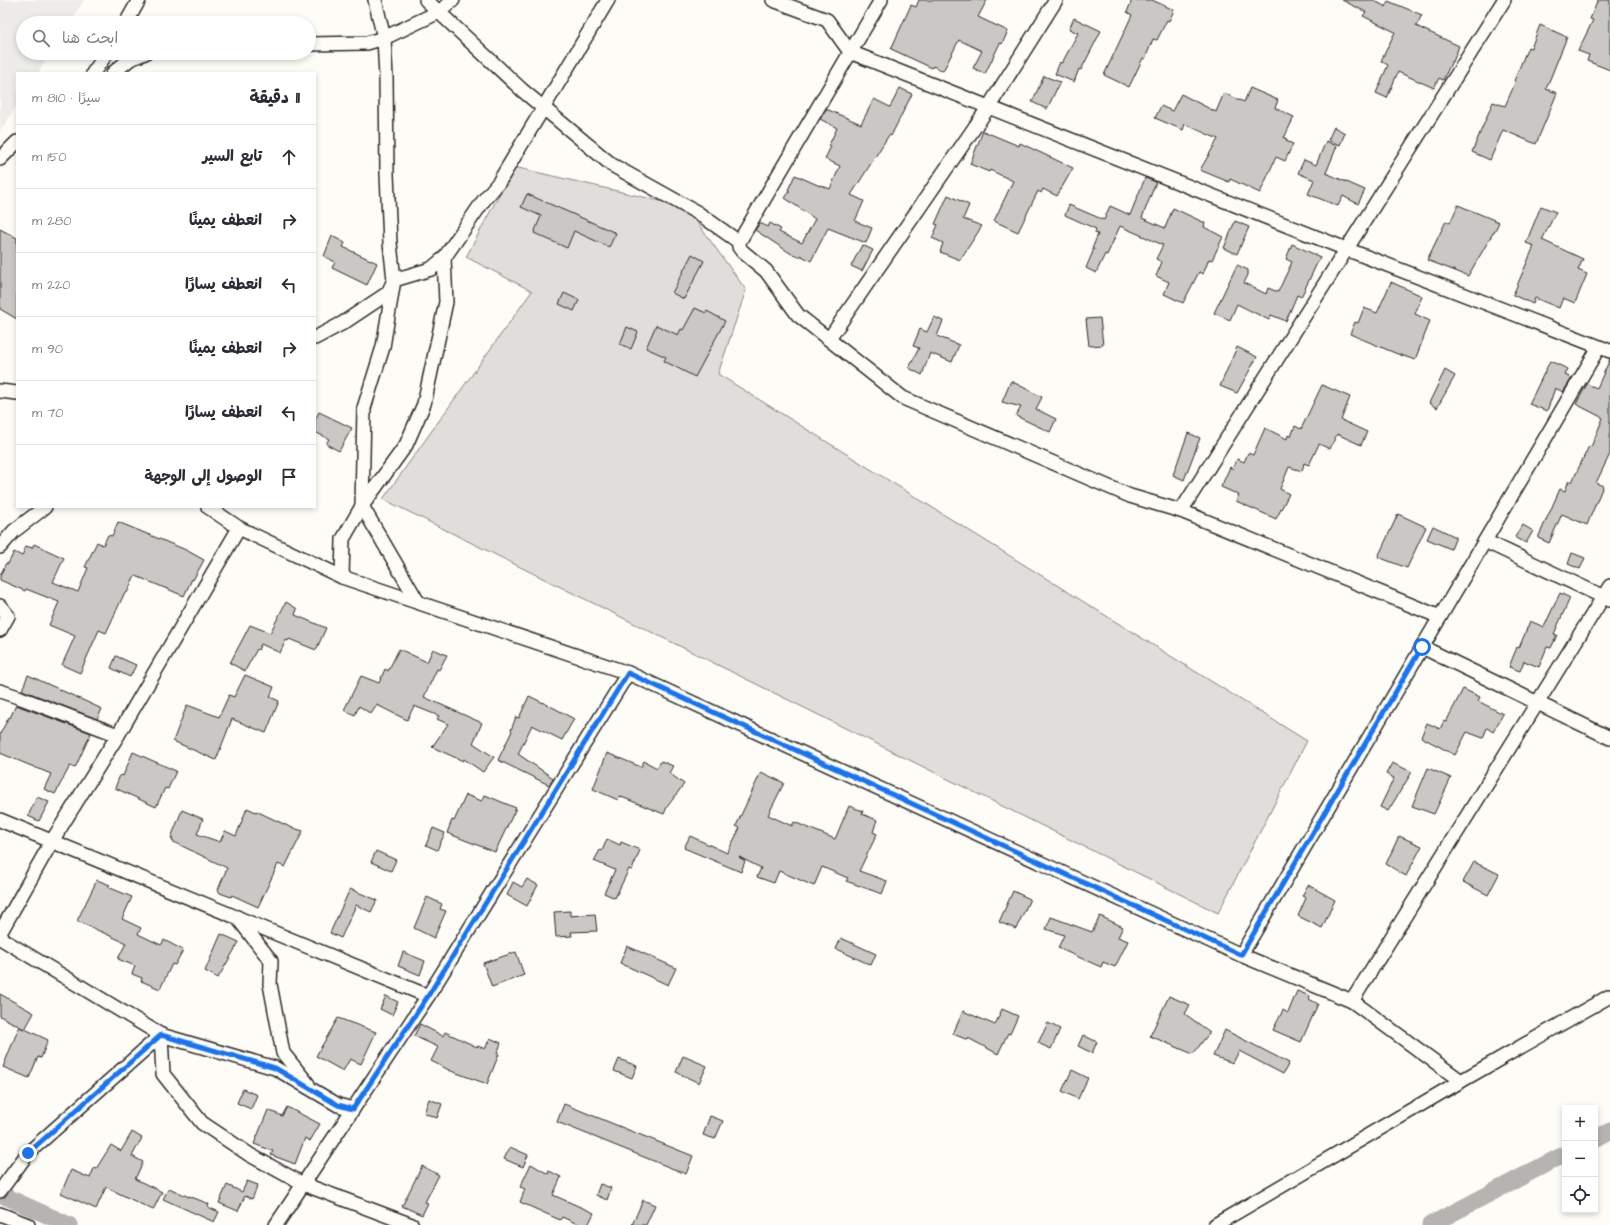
<!DOCTYPE html>
<html lang="ar">
<meta charset="utf-8">
<style>
:root{--surface:#fff;--page:#f2f2f3;--text:#2b2b33;--muted:#7c7c81;--line:#e1e1e2}
body{margin:0;font-family:"Architects Daughter","Playpen Sans Arabic",sans-serif;background:var(--page);color:var(--text);direction:rtl}
.controls{position:absolute;right:12px;bottom:12px;display:grid;overflow:hidden;border-radius:0px;box-shadow:0 2px 6px #0003}
.controls button{width:36px;height:36px;display:grid;place-items:center;padding:0;border:0;border-bottom:1px solid var(--line);background:var(--surface);color:var(--text);font:20px sans-serif}
.stop{position:absolute;width:12px;height:12px;margin:-9px;border:3px solid #1a73e8;border-radius:50%;background:#fff}
.stop.end{background:#1a73e8;border-color:#fff;box-shadow:0 1px 4px #0008}
.list{margin:0;padding:0;list-style:none}
h2{display:flex;justify-content:space-between;align-items:center;height:52px;margin:0;padding:0 16px;font-size:17px}
h2 small{font-size:13px;font-weight:400;color:var(--muted)}
.list li{display:grid;grid-template-columns:26px 1fr auto;gap:12px;align-items:center;box-sizing:border-box;height:64px;padding:0 16px;border-top:1px solid var(--line)}
.list b{display:block;font-size:15px;white-space:nowrap}
.list em{font-size:13px;font-style:normal;color:var(--muted)}
.icon{flex:none;width:22px;height:22px;fill:none;stroke:currentColor;stroke-width:2;stroke-linecap:round;stroke-linejoin:round}
.map{position:relative;flex:none;width:1610px;height:1225px;overflow:hidden;direction:ltr}
.search{position:absolute;background:var(--surface);box-shadow:0 2px 6px #0003;left:16px;top:16px;width:300px;height:44px;display:flex;align-items:center;gap:10px;box-sizing:border-box;padding:0 14px;border-radius:22px;color:var(--muted);font-size:15px}
.panel{position:absolute;background:var(--surface);box-shadow:0 2px 6px #0003;left:16px;top:72px;width:300px;height:436px;border-radius:0px;direction:rtl}
.map>svg:first-child{display:block}
.built{fill:#edece8}
.green{fill:#dfdeda;stroke:#858482}
.lines{fill:none;stroke-linecap:round;stroke-linejoin:round}
.canal{stroke:#b5b4b1;stroke-width:17}
.building{fill:#c9c8c4;stroke:#2b2b2b}
.street-casing{stroke:#2b2b2b;stroke-width:16}
.street{stroke:#fdfcf7;stroke-width:13}
.route{stroke:#1a73e8;stroke-width:5}
</style>
<div class="map">
<svg width="1610" height="1225" viewBox="0 0 1610 1225">
<rect width="100%" height="100%" fill="#fdfcf7"/>
<filter id="ink" filterUnits="userSpaceOnUse"><feTurbulence type="fractalNoise" baseFrequency=".025" numOctaves="2"/><feDisplacementMap in="SourceGraphic" scale="8" xChannelSelector="R" yChannelSelector="G"/><feConvolveMatrix kernelMatrix="1 2 1 2 8 2 1 2 1" color-interpolation-filters="sRGB"/></filter>
<g filter="url(#ink)">
<!-- built -->
<path class="built" d="M 0,0 L 84,0 L 70,23 L 23,23 L 23,53 L 50,53 L 38,73 L 17,73 L 17,105 L 0,132 Z"/>
<!-- green -->
<path class="green" d="M 514,167 L 686,207 L 746,290 L 718,374 L 1307,741 L 1218,913 L 383,499 L 532,291 L 466,257 Z"/>
<g class="lines">
<!-- canal -->
<g class="canal">
<path d="M 1595,1139 L 1610,1131"/>
<path d="M 0,1194 L 69,1225"/>
<path d="M 1430,1225 L 1565,1154"/>
</g>
</g>
<!-- building -->
<g class="building">
<path d="M 919,0 L 987,0 L 978,17 L 1008,31 L 1002,44 L 1000,43 L 985,74 L 973,68 L 982,51 L 959,40 L 943,71 L 933,66 L 932,68 L 891,49 L 911,5 L 916,7 Z"/>
<path d="M 1132,0 L 1152,0 L 1174,10 L 1169,21 L 1167,20 L 1157,40 L 1153,39 L 1145,59 L 1143,58 L 1129,87 L 1104,75 L 1132,15 L 1127,12 Z"/>
<path d="M 1342,0 L 1373,0 L 1386,7 L 1388,1 L 1422,15 L 1416,26 L 1459,46 L 1453,62 L 1452,61 L 1443,80 L 1439,78 L 1434,88 L 1398,72 L 1387,98 L 1376,93 L 1388,65 L 1381,61 L 1395,32 L 1363,16 L 1366,12 Z"/>
<path d="M 1598,0 L 1610,0 L 1610,70 L 1587,61 L 1589,55 L 1578,51 L 1593,20 L 1590,19 Z"/>
<path d="M 1074,18 L 1101,31 L 1081,70 L 1079,69 L 1074,82 L 1055,74 L 1060,62 L 1062,63 L 1078,33 L 1069,29 Z"/>
<path d="M 1540,25 L 1567,37 L 1546,89 L 1557,93 L 1536,144 L 1503,130 L 1490,160 L 1472,152 L 1493,102 L 1505,106 L 1516,81 L 1514,81 L 1528,47 L 1531,48 Z"/>
<path d="M 1044,76 L 1060,82 L 1047,109 L 1032,102 Z"/>
<path d="M 900,88 L 912,94 L 891,136 L 889,135 L 851,195 L 864,201 L 855,221 L 872,228 L 866,243 L 828,228 L 811,261 L 800,255 L 800,257 L 790,253 L 755,230 L 760,223 L 768,227 L 770,223 L 781,229 L 779,232 L 802,243 L 815,219 L 785,198 L 790,191 L 788,190 L 795,175 L 820,186 L 820,185 L 830,189 L 840,166 L 825,159 L 831,146 L 829,145 L 837,128 L 820,119 L 826,109 L 861,124 L 874,99 L 890,107 Z"/>
<path d="M 1250,88 L 1278,100 L 1275,108 L 1294,117 L 1284,138 L 1287,139 L 1286,141 L 1293,144 L 1285,161 L 1276,157 L 1260,193 L 1230,179 L 1229,182 L 1200,170 L 1218,139 L 1185,124 L 1183,130 L 1155,118 L 1161,106 L 1172,111 L 1181,94 L 1216,112 L 1224,93 L 1244,102 Z"/>
<path d="M 1334,127 L 1345,133 L 1340,145 L 1328,140 Z"/>
<path d="M 983,131 L 1019,146 L 1020,143 L 1073,168 L 1057,196 L 1043,189 L 1041,193 L 1038,191 L 1018,232 L 994,221 L 1013,181 L 990,170 L 989,172 L 970,164 Z"/>
<path d="M 1326,141 L 1337,146 L 1326,173 L 1365,190 L 1358,204 L 1343,196 L 1338,206 L 1308,194 L 1314,180 L 1298,173 L 1304,160 L 1316,165 Z"/>
<path d="M 1145,178 L 1156,182 L 1142,218 L 1165,228 L 1173,208 L 1205,223 L 1204,227 L 1223,237 L 1212,260 L 1209,259 L 1203,274 L 1199,272 L 1183,303 L 1164,294 L 1169,282 L 1156,276 L 1162,262 L 1156,259 L 1163,245 L 1120,226 L 1107,255 L 1105,254 L 1096,273 L 1086,268 L 1094,249 L 1092,249 L 1098,234 L 1095,233 L 1096,229 L 1065,215 L 1069,205 L 1104,220 L 1110,206 L 1130,215 Z"/>
<path d="M 527,194 L 616,233 L 609,247 L 574,231 L 567,248 L 534,233 L 541,216 L 521,207 Z"/>
<path d="M 948,195 L 969,205 L 963,219 L 982,226 L 960,260 L 940,252 L 943,243 L 932,238 L 938,225 L 935,224 Z"/>
<path d="M 1458,205 L 1499,222 L 1494,233 L 1493,233 L 1468,276 L 1427,260 L 1446,221 L 1450,223 Z"/>
<path d="M 1541,206 L 1556,212 L 1542,240 L 1583,259 L 1578,270 L 1587,274 L 1575,303 L 1563,298 L 1559,308 L 1535,298 L 1533,304 L 1513,295 L 1534,246 L 1526,243 Z"/>
<path d="M 1235,221 L 1249,227 L 1237,254 L 1224,248 Z"/>
<path d="M 0,229 L 17,238 L 17,319 L 0,309 Z"/>
<path d="M 332,236 L 345,243 L 343,247 L 377,263 L 367,285 L 332,268 L 335,262 L 324,256 Z"/>
<path d="M 1292,244 L 1320,257 L 1301,297 L 1297,295 L 1286,321 L 1271,315 L 1269,320 L 1237,304 L 1230,320 L 1214,313 L 1237,265 L 1248,270 L 1248,275 L 1244,283 L 1266,294 L 1268,288 L 1278,292 L 1292,262 L 1286,259 Z"/>
<path d="M 862,245 L 873,250 L 862,271 L 851,266 Z"/>
<path d="M 692,254 L 704,261 L 684,299 L 672,293 Z"/>
<path d="M 1391,282 L 1422,296 L 1415,314 L 1430,321 L 1415,360 L 1395,353 L 1350,334 L 1355,322 L 1358,323 L 1364,308 L 1377,313 Z"/>
<path d="M 564,293 L 579,300 L 574,311 L 559,304 Z"/>
<path d="M 695,308 L 706,313 L 707,311 L 725,321 L 695,377 L 664,361 L 666,357 L 646,348 L 656,325 L 678,335 L 681,329 L 683,330 Z"/>
<path d="M 934,317 L 943,321 L 937,336 L 959,345 L 952,362 L 930,353 L 922,375 L 909,368 L 919,348 L 913,346 L 920,329 L 927,332 Z"/>
<path d="M 1100,318 L 1103,345 L 1089,346 L 1086,319 Z"/>
<path d="M 627,327 L 638,332 L 631,349 L 620,344 Z"/>
<path d="M 1237,347 L 1257,357 L 1237,393 L 1220,386 Z"/>
<path d="M 1610,359 L 1610,454 L 1596,483 L 1603,486 L 1587,525 L 1562,514 L 1549,543 L 1538,538 L 1560,489 L 1565,491 L 1569,480 L 1572,482 L 1589,446 L 1591,447 L 1603,418 L 1576,404 L 1587,384 L 1597,388 Z"/>
<path d="M 1550,361 L 1568,369 L 1565,375 L 1572,378 L 1563,392 L 1555,388 L 1547,411 L 1529,404 Z"/>
<path d="M 1445,370 L 1455,376 L 1437,408 L 1429,403 Z"/>
<path d="M 1011,381 L 1042,397 L 1036,409 L 1056,419 L 1050,432 L 1016,416 L 1021,407 L 1002,402 Z"/>
<path d="M 1322,385 L 1350,397 L 1341,420 L 1367,432 L 1361,445 L 1337,434 L 1330,449 L 1319,444 L 1309,465 L 1304,463 L 1302,471 L 1289,467 L 1280,489 L 1289,494 L 1276,519 L 1236,501 L 1239,495 L 1221,487 L 1230,467 L 1233,469 L 1237,459 L 1244,462 L 1248,453 L 1253,455 L 1265,428 L 1287,439 L 1288,435 L 1291,436 L 1295,426 L 1301,429 Z"/>
<path d="M 319,412 L 352,428 L 339,451 L 326,444 L 329,439 L 315,432 L 315,420 Z"/>
<path d="M 1188,433 L 1200,438 L 1184,480 L 1173,475 Z"/>
<path d="M 1398,514 L 1426,527 L 1407,568 L 1378,557 Z"/>
<path d="M 118,522 L 186,550 L 204,560 L 193,580 L 192,579 L 184,596 L 136,576 L 134,577 L 127,593 L 125,592 L 106,633 L 99,630 L 80,673 L 62,665 L 75,636 L 49,625 L 59,602 L 26,589 L 25,591 L 0,580 L 0,576 L 6,563 L 8,564 L 14,552 L 22,556 L 26,546 L 32,548 L 34,544 L 64,558 L 53,582 L 78,592 L 88,568 L 85,567 L 97,542 L 103,545 L 108,535 L 112,536 Z"/>
<path d="M 1523,525 L 1533,531 L 1526,543 L 1515,537 Z"/>
<path d="M 1433,526 L 1456,537 L 1451,549 L 1427,539 Z"/>
<path d="M 1572,553 L 1585,558 L 1580,569 L 1568,564 Z"/>
<path d="M 1560,593 L 1570,598 L 1554,634 L 1557,635 L 1551,648 L 1547,647 L 1539,667 L 1524,661 L 1520,671 L 1509,667 L 1517,647 L 1519,648 L 1530,621 L 1544,627 Z"/>
<path d="M 286,602 L 296,608 L 297,609 L 295,615 L 326,628 L 316,650 L 289,639 L 288,641 L 286,640 L 280,653 L 261,644 L 258,650 L 257,649 L 245,671 L 230,663 L 250,625 L 270,633 Z"/>
<path d="M 399,649 L 427,662 L 433,649 L 447,655 L 439,670 L 437,669 L 424,697 L 482,723 L 473,743 L 494,757 L 483,772 L 464,759 L 463,761 L 432,747 L 448,724 L 437,719 L 439,716 L 414,706 L 407,720 L 377,705 L 371,714 L 359,706 L 355,715 L 344,710 L 361,676 L 379,683 L 385,669 L 388,671 Z"/>
<path d="M 116,656 L 136,665 L 130,677 L 111,668 Z"/>
<path d="M 28,675 L 102,709 L 97,719 L 22,690 Z"/>
<path d="M 245,675 L 274,687 L 270,697 L 279,701 L 266,733 L 232,719 L 216,760 L 173,741 L 187,705 L 219,717 L 229,695 L 234,697 Z"/>
<path d="M 1463,689 L 1480,697 L 1478,701 L 1503,714 L 1493,732 L 1487,728 L 1483,738 L 1467,732 L 1455,755 L 1421,737 L 1427,723 L 1440,729 L 1444,721 L 1446,722 Z"/>
<path d="M 529,696 L 556,709 L 574,719 L 562,740 L 532,725 L 518,754 L 553,778 L 549,785 L 498,760 L 512,731 L 511,730 L 516,717 L 519,718 Z"/>
<path d="M 16,705 L 91,733 L 75,768 L 70,766 L 55,794 L 44,789 L 51,774 L 0,753 L 0,734 L 9,717 L 10,718 Z"/>
<path d="M 133,752 L 176,771 L 168,789 L 165,788 L 156,807 L 115,788 L 120,775 L 123,776 Z"/>
<path d="M 607,753 L 641,767 L 644,761 L 657,768 L 661,761 L 673,766 L 669,773 L 684,784 L 667,807 L 664,814 L 619,796 L 618,800 L 593,789 Z"/>
<path d="M 1392,763 L 1412,772 L 1388,811 L 1380,807 L 1394,778 L 1386,774 Z"/>
<path d="M 1428,768 L 1451,778 L 1434,814 L 1412,806 Z"/>
<path d="M 761,772 L 784,783 L 768,815 L 792,826 L 794,822 L 835,839 L 849,806 L 863,811 L 862,814 L 877,820 L 873,832 L 877,834 L 859,871 L 887,881 L 882,894 L 846,881 L 848,878 L 822,867 L 814,886 L 779,871 L 774,883 L 757,877 L 761,868 L 739,857 L 745,861 L 741,872 L 684,848 L 690,836 L 727,853 L 740,828 L 736,826 Z"/>
<path d="M 466,795 L 482,801 L 485,795 L 516,808 L 495,852 L 447,833 L 452,820 L 454,821 Z"/>
<path d="M 37,797 L 49,802 L 39,821 L 28,816 Z"/>
<path d="M 247,808 L 256,812 L 256,811 L 290,827 L 303,831 L 285,867 L 278,864 L 258,907 L 232,895 L 231,897 L 220,893 L 218,890 L 227,868 L 172,841 L 173,838 L 171,838 L 182,810 L 203,819 L 197,834 L 220,842 L 225,831 L 236,836 Z"/>
<path d="M 433,828 L 445,833 L 437,850 L 426,845 Z"/>
<path d="M 1399,836 L 1422,846 L 1406,876 L 1386,864 Z"/>
<path d="M 607,839 L 620,845 L 621,842 L 640,850 L 632,870 L 629,869 L 615,898 L 604,893 L 615,870 L 594,861 L 600,850 L 602,851 Z"/>
<path d="M 376,851 L 396,860 L 391,871 L 371,862 Z"/>
<path d="M 1474,862 L 1499,874 L 1488,895 L 1463,882 Z"/>
<path d="M 527,879 L 538,885 L 527,906 L 507,895 L 513,882 L 522,887 Z"/>
<path d="M 97,880 L 110,885 L 108,887 L 132,897 L 122,919 L 141,928 L 138,934 L 161,945 L 164,940 L 183,950 L 175,965 L 172,964 L 160,989 L 141,981 L 142,978 L 132,974 L 135,966 L 118,959 L 126,943 L 77,921 Z"/>
<path d="M 1308,885 L 1335,900 L 1322,928 L 1298,916 L 1306,898 L 1302,896 Z"/>
<path d="M 350,889 L 377,900 L 371,912 L 356,905 L 341,938 L 330,933 Z"/>
<path d="M 1013,891 L 1030,899 L 1016,929 L 999,922 Z"/>
<path d="M 427,897 L 442,904 L 440,909 L 446,911 L 434,938 L 414,928 Z"/>
<path d="M 570,911 L 570,916 L 595,914 L 597,931 L 571,932 L 572,936 L 556,937 L 554,912 Z"/>
<path d="M 1100,916 L 1123,927 L 1118,937 L 1128,941 L 1115,967 L 1103,962 L 1101,967 L 1058,948 L 1064,935 L 1046,929 L 1051,917 L 1092,932 Z"/>
<path d="M 221,934 L 239,942 L 218,978 L 205,971 Z"/>
<path d="M 841,938 L 876,954 L 871,965 L 836,949 Z"/>
<path d="M 627,946 L 676,968 L 668,985 L 620,963 Z"/>
<path d="M 403,952 L 425,961 L 420,975 L 398,966 Z"/>
<path d="M 516,952 L 524,975 L 492,987 L 483,963 Z"/>
<path d="M 1297,991 L 1310,996 L 1309,999 L 1318,1004 L 1301,1042 L 1273,1030 L 1283,1010 L 1288,1013 Z"/>
<path d="M 0,994 L 34,1013 L 25,1029 L 48,1040 L 41,1058 L 38,1057 L 29,1078 L 3,1067 L 19,1027 L 24,1029 L 0,1016 Z"/>
<path d="M 386,996 L 398,1002 L 392,1015 L 380,1009 Z"/>
<path d="M 1169,996 L 1190,1005 L 1185,1014 L 1210,1032 L 1193,1054 L 1150,1036 Z"/>
<path d="M 1002,1009 L 1018,1016 L 1010,1034 L 1008,1033 L 998,1054 L 968,1038 L 968,1040 L 953,1034 L 963,1011 L 995,1025 Z"/>
<path d="M 338,1018 L 376,1032 L 361,1064 L 350,1059 L 343,1071 L 316,1056 Z"/>
<path d="M 1048,1023 L 1060,1029 L 1051,1049 L 1038,1043 Z"/>
<path d="M 420,1024 L 443,1036 L 445,1032 L 477,1047 L 478,1046 L 485,1049 L 490,1038 L 501,1043 L 497,1054 L 499,1054 L 487,1084 L 451,1071 L 431,1061 L 438,1047 L 414,1036 Z"/>
<path d="M 1225,1030 L 1289,1063 L 1283,1074 L 1239,1051 L 1233,1063 L 1213,1056 Z"/>
<path d="M 1083,1035 L 1097,1042 L 1092,1053 L 1078,1046 Z"/>
<path d="M 683,1056 L 707,1066 L 699,1083 L 676,1072 Z"/>
<path d="M 619,1059 L 637,1066 L 632,1078 L 614,1071 Z"/>
<path d="M 1072,1070 L 1088,1078 L 1078,1099 L 1062,1091 Z"/>
<path d="M 243,1089 L 257,1095 L 251,1109 L 237,1103 Z"/>
<path d="M 429,1099 L 442,1104 L 437,1118 L 424,1113 Z"/>
<path d="M 564,1104 L 693,1156 L 686,1174 L 557,1122 Z"/>
<path d="M 287,1107 L 320,1124 L 310,1141 L 305,1138 L 295,1164 L 271,1155 L 273,1151 L 254,1144 L 268,1110 L 282,1116 Z"/>
<path d="M 710,1116 L 723,1121 L 715,1139 L 703,1135 Z"/>
<path d="M 132,1132 L 142,1138 L 132,1156 L 143,1162 L 135,1179 L 162,1192 L 153,1210 L 106,1187 L 96,1209 L 61,1193 L 71,1170 L 90,1178 L 94,1168 L 96,1169 L 111,1145 L 121,1151 Z"/>
<path d="M 510,1147 L 528,1155 L 523,1167 L 504,1159 Z"/>
<path d="M 531,1164 L 548,1174 L 549,1171 L 561,1177 L 553,1195 L 594,1213 L 588,1225 L 580,1225 L 562,1217 L 560,1220 L 520,1202 L 525,1189 L 520,1187 Z"/>
<path d="M 422,1166 L 439,1175 L 425,1202 L 428,1203 L 422,1215 L 402,1206 Z"/>
<path d="M 247,1181 L 258,1185 L 252,1199 L 245,1196 L 238,1211 L 219,1203 L 227,1185 L 242,1192 Z"/>
<path d="M 600,1184 L 611,1188 L 607,1200 L 596,1195 Z"/>
<path d="M 169,1188 L 189,1197 L 189,1196 L 209,1204 L 208,1207 L 219,1212 L 214,1222 L 163,1199 Z"/>
<path d="M 643,1200 L 655,1205 L 646,1225 L 632,1225 Z"/>
</g>
<g class="lines">
<defs>
<g id="street">
<path d="M 375,0 L 384,38 L 439,12 L 453,0"/>
<path d="M 426,0 L 522,90 L 612,165 L 698,213 L 739,242"/>
<path d="M 773,0 L 827,20 L 850,52 L 1346,249 L 1610,351"/>
<path d="M 881,0 L 739,242 L 739,247 L 742,251 L 766,271 L 798,315 L 903,398 L 1130,496 L 1181,511 L 1440,617"/>
<path d="M 126,23 L 139,0"/>
<path d="M 309,44 L 367,43 L 384,38 L 386,77 L 387,174 L 390,243 L 394,280 L 383,347 L 364,408 L 362,506 L 343,539 L 342,577"/>
<path d="M 93,73 L 107,53"/>
<path d="M 113,73 L 130,59 L 145,53"/>
<path d="M 0,159 L 17,142"/>
<path d="M 444,258 L 484,200 L 499,182 L 608,0"/>
<path d="M 315,338 L 343,323 L 388,293 L 394,280 L 431,269 L 444,258 L 446,302 L 424,404 L 406,445 L 362,506 L 418,602"/>
<path d="M 829,339 L 988,108 L 1056,0"/>
<path d="M 0,391 L 17,393"/>
<path d="M 208,507 L 239,528 L 342,577 L 628,673 L 1241,955 L 1352,1001 L 1461,1081"/>
<path d="M 1181,511 L 1504,0"/>
<path d="M 1485,541 L 1610,600"/>
<path d="M 0,547 L 14,531 L 45,507"/>
<path d="M 0,606 L 8,616 L 0,630"/>
<path d="M 1422,647 L 1610,738"/>
<path d="M 0,691 L 21,698 L 118,735"/>
<path d="M 0,820 L 428,996"/>
<path d="M 237,917 L 271,961 L 270,984 L 283,1053 L 308,1084"/>
<path d="M 0,933 L 52,841 L 118,735 L 239,528"/>
<path d="M 0,938 L 161,1035 L 275,1068 L 338,1105 L 353,1109"/>
<path d="M 1241,955 L 1599,347"/>
<path d="M 1352,1001 L 1610,586"/>
<path d="M 161,1035 L 163,1074 L 202,1123 L 250,1155 L 303,1184 L 412,1225"/>
<path d="M 0,1191 L 28,1153 L 161,1035"/>
<path d="M 0,1214 L 28,1225"/>
<path d="M 276,1225 L 428,996 L 628,673"/>
<path d="M 1215,1225 L 1461,1081 L 1610,996"/>
</g>
</defs>
<!-- street casing -->
<use href="#street" class="street-casing"/>
<!-- street -->
<use href="#street" class="street"/>
</g>
</g>
<g class="lines" filter="url(#ink)">
<!-- route -->
<path class="route" d="M 28,1153 L 161,1035 L 275,1068 L 338,1105 L 353,1109 L 428,996 L 628,673 L 1241,955 L 1422,647"/>
</g>
</svg>
<div class="controls">
<button>+</button>
<button>−</button>
<button><svg class="icon" aria-label="locate" viewBox="0 0 24 24"><circle cx="12" cy="12" r="6"/><path d="M12 2v4M12 18v4M2 12h4M18 12h4"/></svg></button>
</div>
<div class="stop" style="left:1422px;top:647px"></div>
<div class="stop end" style="left:28px;top:1153px"></div>
<div class="search"><svg class="icon" aria-label="search" viewBox="0 0 24 24"><circle cx="10" cy="10" r="6"/><path d="M15 15l6 6"/></svg>ابحث هنا</div>
<section class="panel">
<h2>11 دقيقة<small>سيرًا · 810 m</small></h2>
<ul class="list">
<li><svg class="icon" aria-label="ahead" viewBox="0 0 24 24"><path d="M12 20V5M6 11l6-6 6 6"/></svg><div><b>تابع السير</b></div><em>150 m</em></li>
<li><svg class="icon" aria-label="right" viewBox="0 0 24 24"><path d="M7 20v-9h11M14 6l5 5-5 5"/></svg><div><b>انعطف يمينًا</b></div><em>280 m</em></li>
<li><svg class="icon" aria-label="left" viewBox="0 0 24 24"><path d="M17 20v-9H6M10 6l-5 5 5 5"/></svg><div><b>انعطف يسارًا</b></div><em>220 m</em></li>
<li><svg class="icon" aria-label="right" viewBox="0 0 24 24"><path d="M7 20v-9h11M14 6l5 5-5 5"/></svg><div><b>انعطف يمينًا</b></div><em>90 m</em></li>
<li><svg class="icon" aria-label="left" viewBox="0 0 24 24"><path d="M17 20v-9H6M10 6l-5 5 5 5"/></svg><div><b>انعطف يسارًا</b></div><em>70 m</em></li>
<li><svg class="icon" aria-label="arrive" viewBox="0 0 24 24"><path d="M6 21V4h12l-3 4 3 4H6"/></svg><div><b>الوصول إلى الوجهة</b></div></li>
</ul>
</section>
</div>
